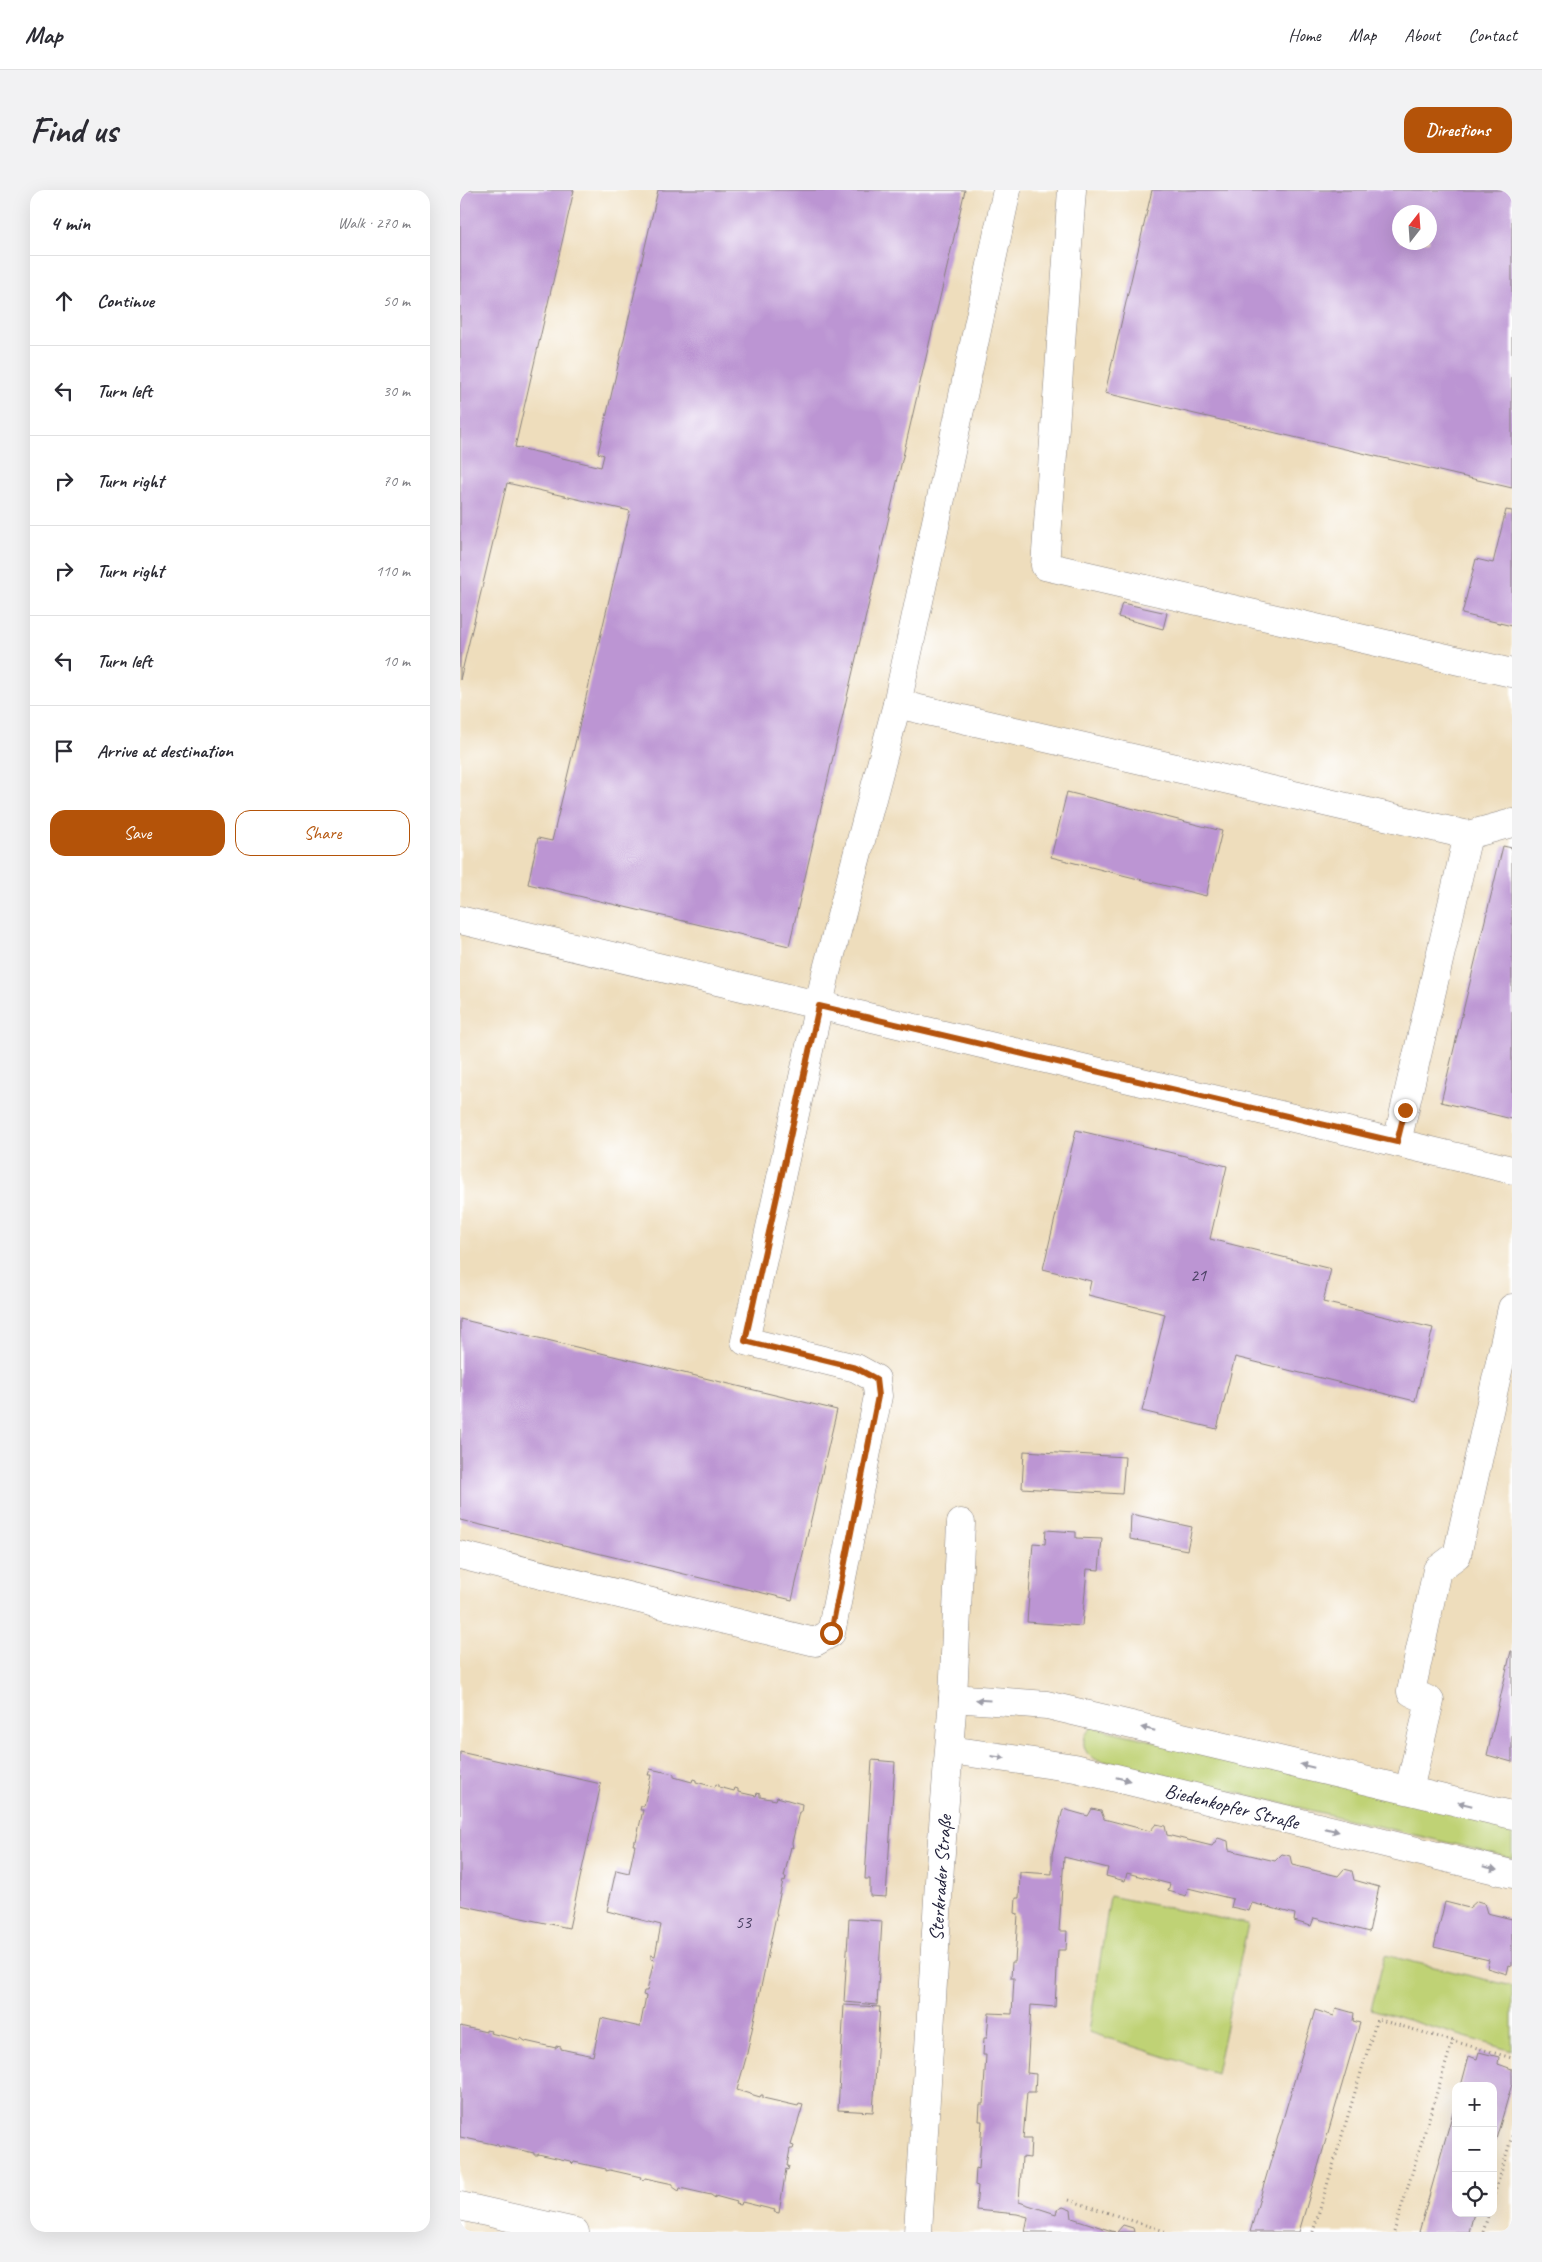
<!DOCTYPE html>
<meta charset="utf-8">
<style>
:root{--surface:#fff;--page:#f2f2f3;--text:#2b2b33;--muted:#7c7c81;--line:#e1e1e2;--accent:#b45309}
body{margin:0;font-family:Caveat,sans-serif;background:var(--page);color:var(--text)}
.controls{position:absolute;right:15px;bottom:15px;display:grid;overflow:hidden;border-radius:10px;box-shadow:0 5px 20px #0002}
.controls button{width:45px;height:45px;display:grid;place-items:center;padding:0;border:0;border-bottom:1px solid var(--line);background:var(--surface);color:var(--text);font:25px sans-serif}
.compass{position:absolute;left:932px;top:15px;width:45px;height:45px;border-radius:50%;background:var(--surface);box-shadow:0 5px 20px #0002;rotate:17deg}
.stop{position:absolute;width:15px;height:15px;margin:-11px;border:4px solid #b45309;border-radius:50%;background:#fff}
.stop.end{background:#b45309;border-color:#fff;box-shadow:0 1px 5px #0008}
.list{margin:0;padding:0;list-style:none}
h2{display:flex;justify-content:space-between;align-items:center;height:65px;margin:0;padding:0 20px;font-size:21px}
h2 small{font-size:16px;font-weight:400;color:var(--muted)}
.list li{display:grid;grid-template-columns:32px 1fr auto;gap:15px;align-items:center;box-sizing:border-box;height:90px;padding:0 20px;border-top:1px solid var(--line)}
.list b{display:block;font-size:19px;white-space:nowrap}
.list em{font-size:16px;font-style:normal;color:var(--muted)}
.actions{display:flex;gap:10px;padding:15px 20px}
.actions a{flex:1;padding:11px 0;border:1px solid var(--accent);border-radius:15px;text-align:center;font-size:18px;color:var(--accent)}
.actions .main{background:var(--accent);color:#fff}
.icon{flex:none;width:28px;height:28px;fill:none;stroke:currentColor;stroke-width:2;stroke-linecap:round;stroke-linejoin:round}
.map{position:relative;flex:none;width:1052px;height:2042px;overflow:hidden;border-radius:15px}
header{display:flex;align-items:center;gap:30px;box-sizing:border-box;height:70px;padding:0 25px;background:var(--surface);border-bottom:1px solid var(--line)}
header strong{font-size:24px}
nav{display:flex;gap:28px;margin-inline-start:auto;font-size:18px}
.intro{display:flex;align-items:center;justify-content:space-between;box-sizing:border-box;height:120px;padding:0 30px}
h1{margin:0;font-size:35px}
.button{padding:12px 22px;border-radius:15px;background:var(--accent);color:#fff;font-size:18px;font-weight:700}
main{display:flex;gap:30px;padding:0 30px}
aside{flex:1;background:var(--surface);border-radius:15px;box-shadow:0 5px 20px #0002}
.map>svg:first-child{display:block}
.green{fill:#bfd275;stroke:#707a58}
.building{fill:#bc95d3;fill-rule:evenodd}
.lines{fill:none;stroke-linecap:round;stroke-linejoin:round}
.minor-casing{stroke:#88807c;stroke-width:29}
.path{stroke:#88807c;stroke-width:3;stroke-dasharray:1 4;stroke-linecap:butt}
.minor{stroke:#fff;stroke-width:28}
.oneway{fill:#9c9ca7}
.route{stroke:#b45309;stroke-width:6}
.labels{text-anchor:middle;stroke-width:4;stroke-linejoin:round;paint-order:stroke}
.number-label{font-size:18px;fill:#483f61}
.street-label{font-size:20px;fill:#22223b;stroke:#fff}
</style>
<header>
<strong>Map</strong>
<nav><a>Home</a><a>Map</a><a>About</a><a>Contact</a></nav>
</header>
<div class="intro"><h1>Find us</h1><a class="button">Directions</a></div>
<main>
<aside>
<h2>4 min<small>Walk · 270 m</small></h2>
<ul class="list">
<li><svg class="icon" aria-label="ahead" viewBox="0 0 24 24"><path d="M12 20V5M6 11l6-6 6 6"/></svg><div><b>Continue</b></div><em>50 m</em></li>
<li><svg class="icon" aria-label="left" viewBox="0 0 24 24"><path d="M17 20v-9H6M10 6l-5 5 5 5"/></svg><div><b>Turn left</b></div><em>30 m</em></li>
<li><svg class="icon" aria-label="right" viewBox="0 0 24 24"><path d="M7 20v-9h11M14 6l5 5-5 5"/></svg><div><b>Turn right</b></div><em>70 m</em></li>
<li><svg class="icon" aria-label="right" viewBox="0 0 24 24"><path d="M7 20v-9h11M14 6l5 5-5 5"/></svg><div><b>Turn right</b></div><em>110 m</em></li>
<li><svg class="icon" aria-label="left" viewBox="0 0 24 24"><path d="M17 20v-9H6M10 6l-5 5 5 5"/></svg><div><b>Turn left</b></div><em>10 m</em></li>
<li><svg class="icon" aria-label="arrive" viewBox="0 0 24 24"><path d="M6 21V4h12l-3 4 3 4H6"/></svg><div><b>Arrive at destination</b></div></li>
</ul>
<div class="actions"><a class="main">Save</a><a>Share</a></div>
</aside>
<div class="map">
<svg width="1052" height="2042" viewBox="0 0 1052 2042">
<rect width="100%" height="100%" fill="#fff"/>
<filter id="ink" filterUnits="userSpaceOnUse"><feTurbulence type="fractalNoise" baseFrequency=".02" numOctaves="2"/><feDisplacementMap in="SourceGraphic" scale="10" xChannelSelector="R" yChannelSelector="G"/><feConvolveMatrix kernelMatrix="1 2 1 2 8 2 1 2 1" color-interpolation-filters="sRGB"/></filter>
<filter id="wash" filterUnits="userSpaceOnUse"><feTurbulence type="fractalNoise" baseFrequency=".0096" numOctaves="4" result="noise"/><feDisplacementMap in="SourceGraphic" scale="20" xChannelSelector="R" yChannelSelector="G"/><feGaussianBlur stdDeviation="1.12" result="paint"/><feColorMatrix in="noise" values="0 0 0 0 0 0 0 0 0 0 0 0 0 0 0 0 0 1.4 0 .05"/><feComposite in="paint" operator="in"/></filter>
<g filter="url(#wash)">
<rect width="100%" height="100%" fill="#eeddbc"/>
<!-- green -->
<g class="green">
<path d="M 633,1537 L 1052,1634 L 1052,1668 L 635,1569 C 621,1563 620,1545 633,1537 Z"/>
<path d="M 650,1706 L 788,1734 L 756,1883 L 629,1842 Z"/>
<path d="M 925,1765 L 1052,1796 L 1052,1861 L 911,1819 Z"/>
</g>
<g id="blocks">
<!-- building -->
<g class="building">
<path d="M 0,0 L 114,0 L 55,257 L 141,277 L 144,265 L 138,263 L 198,0 L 505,0 L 329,756 L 68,694 L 78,648 L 92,651 L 170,321 L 47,293 L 0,490 Z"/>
<path d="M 692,0 L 1052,0 L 1052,298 L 645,203 ZM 939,22 L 969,22 L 969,52 L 939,52 Z"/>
<path d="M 1046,320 L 1052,321 L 1052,436 L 1002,424 L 1016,369 L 1033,373 Z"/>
<path d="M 662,413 L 707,423 L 703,439 L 658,427 Z"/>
<path d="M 607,602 L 762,641 L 746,706 L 591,667 Z"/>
<path d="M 1043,656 L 1052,658 L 1052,929 L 981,912 Z"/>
<path d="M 616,940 L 767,976 L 750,1049 L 871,1079 L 863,1112 L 973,1138 L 955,1211 L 775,1167 L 757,1239 L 682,1221 L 705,1124 L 628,1105 L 631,1091 L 583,1079 Z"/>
<path d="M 0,1129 L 377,1220 L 332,1410 L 0,1330 Z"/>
<path d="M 564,1261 L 665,1267 L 662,1304 L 562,1298 Z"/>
<path d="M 671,1324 L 732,1337 L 727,1360 L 670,1349 Z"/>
<path d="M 586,1340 L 616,1342 L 616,1348 L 642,1349 L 639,1380 L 627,1379 L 622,1436 L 567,1432 L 573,1353 L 585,1354 Z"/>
<path d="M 1051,1461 L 1052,1461 L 1052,1572 L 1027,1565 Z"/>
<path d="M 0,1562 L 141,1594 L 109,1738 L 0,1715 Z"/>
<path d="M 412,1570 L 435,1572 L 426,1707 L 410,1706 L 410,1689 L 405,1689 Z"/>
<path d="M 190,1579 L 214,1584 L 214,1587 L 232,1592 L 233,1589 L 236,1590 L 236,1592 L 255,1597 L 256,1594 L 259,1595 L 259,1597 L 274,1601 L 275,1598 L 278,1599 L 278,1602 L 296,1606 L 297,1603 L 300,1604 L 300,1607 L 316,1610 L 317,1607 L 342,1614 L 341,1622 L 339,1622 L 332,1653 L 333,1658 L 331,1657 L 324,1687 L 326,1687 L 325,1692 L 323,1691 L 316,1722 L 317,1726 L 316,1726 L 286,1868 L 277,1900 L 300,1907 L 301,1905 L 303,1905 L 303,1908 L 338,1916 L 339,1914 L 343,1915 L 331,1955 L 334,1956 L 333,1959 L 330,1959 L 327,1976 L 329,1976 L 328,1980 L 326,1979 L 319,2023 L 314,2022 L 315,2020 L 282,2012 L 281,2015 L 276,2014 L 277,2012 L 255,2006 L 255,2008 L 251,2005 L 220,1998 L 219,2001 L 213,1997 L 213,1994 L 185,1988 L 184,1990 L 180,1989 L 181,1987 L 150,1980 L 146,1981 L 146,1979 L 114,1972 L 113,1974 L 110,1971 L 78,1964 L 78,1965 L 74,1965 L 74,1963 L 42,1956 L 39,1957 L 38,1955 L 0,1947 L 0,1836 L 26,1842 L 26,1840 L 31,1841 L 30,1843 L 60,1850 L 61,1848 L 65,1851 L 96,1858 L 96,1856 L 101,1857 L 101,1859 L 133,1866 L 141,1828 L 180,1837 L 186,1806 L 183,1805 L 184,1801 L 187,1801 L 194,1770 L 191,1769 L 191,1765 L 195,1766 L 201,1735 L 147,1721 L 156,1680 L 169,1683 L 175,1655 L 173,1655 L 174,1651 L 176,1651 L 183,1620 L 180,1620 L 181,1616 L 184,1616 L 191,1585 L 188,1585 Z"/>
<path d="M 603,1619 L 628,1626 L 632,1619 L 641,1621 L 644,1629 L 690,1641 L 696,1634 L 705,1636 L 707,1645 L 752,1656 L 758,1648 L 768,1651 L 769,1660 L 815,1671 L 822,1664 L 830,1666 L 832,1675 L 878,1686 L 884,1679 L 892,1681 L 894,1690 L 919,1697 L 909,1742 L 854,1728 L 851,1736 L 834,1731 L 835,1724 L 792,1713 L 789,1721 L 771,1717 L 773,1709 L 728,1698 L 726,1706 L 708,1701 L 710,1694 L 667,1683 L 665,1691 L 646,1686 L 648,1678 L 604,1667 L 599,1741 L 607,1741 L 606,1760 L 598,1760 L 595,1817 L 571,1815 L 567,1883 L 576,1884 L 575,1902 L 567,1902 L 563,1949 L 571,1949 L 570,1968 L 562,1967 L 559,2012 L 596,2024 L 597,2020 L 603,2017 L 611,2020 L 612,2028 L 655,2042 L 565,2042 L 568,2027 L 557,2024 L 516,2020 L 518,1996 L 515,1995 L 516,1978 L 519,1979 L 522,1931 L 519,1931 L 520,1914 L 523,1914 L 526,1865 L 523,1865 L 524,1848 L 527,1848 L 529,1823 L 552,1824 L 554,1788 L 551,1788 L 552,1772 L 555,1772 L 558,1724 L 555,1723 L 556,1708 L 559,1708 L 560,1682 L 592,1684 L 592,1664 Z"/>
<path d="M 1017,1711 L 1024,1713 L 1027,1723 L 1052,1729 L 1052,1776 L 1049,1775 L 1047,1784 L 1027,1778 L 1029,1770 L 974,1757 L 985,1712 L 1009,1718 Z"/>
<path d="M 389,1729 L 422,1731 L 417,1815 L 384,1812 Z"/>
<path d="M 384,1815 L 420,1817 L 413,1922 L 378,1920 Z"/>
<path d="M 876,1818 L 894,1823 L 893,1831 L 900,1833 L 839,2042 L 790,2042 L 855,1820 L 874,1826 Z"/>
<path d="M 1019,1862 L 1039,1867 L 1038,1874 L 1052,1879 L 1052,1894 L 1034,1956 L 1033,1896 L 1001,1896 L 1009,1866 L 1017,1869 Z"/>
<path d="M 995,1915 L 996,2023 L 1014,2023 L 1009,2042 L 959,2042 Z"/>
<path d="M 663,2035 L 673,2038 L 674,2042 L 657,2042 Z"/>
</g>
</g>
</g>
<g filter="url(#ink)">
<use href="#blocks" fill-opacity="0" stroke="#88807c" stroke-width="1"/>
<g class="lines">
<defs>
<g id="minor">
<path d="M 612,0 L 585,376 L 1052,483"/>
<path d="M 437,514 L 1008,645 L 937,952"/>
<path d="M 1008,645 L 1052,633"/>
<path d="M 0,730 L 1052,980"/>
<path d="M 0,1365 L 355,1452 L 371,1443 L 418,1206 L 416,1189 L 396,1178 L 285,1151 L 366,783 L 437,514 L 547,0"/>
<path d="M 493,1508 L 587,1515 L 1052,1625"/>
<path d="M 490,1560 L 615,1578 L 1052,1684"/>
<path d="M 949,1600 L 970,1511 L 951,1502 L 977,1380 L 997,1365 L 1052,1118"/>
<path d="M 0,2016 L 115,2042"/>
<path d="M 458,2042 L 480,1675 L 493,1508 L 501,1333"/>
</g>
</defs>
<!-- minor casing -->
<use href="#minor" class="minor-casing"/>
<!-- path -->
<g class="path">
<path d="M 1033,2009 L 1052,1946"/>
<path d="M 609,2010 L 707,2042"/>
<path d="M 853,2042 L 917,1829 L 1052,1868"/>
<path d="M 934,2042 L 993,1850"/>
<path d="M 1023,2042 L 1029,2023"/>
</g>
<!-- minor -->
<use href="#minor" class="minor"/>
</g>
<!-- one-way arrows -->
<defs><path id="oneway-solid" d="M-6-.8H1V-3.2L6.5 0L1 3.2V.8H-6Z" transform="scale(1.25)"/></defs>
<g class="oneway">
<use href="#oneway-solid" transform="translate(523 1510) rotate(-176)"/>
<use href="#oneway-solid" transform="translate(688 1539) rotate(-167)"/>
<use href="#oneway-solid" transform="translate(538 1567) rotate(8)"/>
<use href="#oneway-solid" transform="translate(847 1576) rotate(-167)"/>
<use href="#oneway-solid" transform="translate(663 1589) rotate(14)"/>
<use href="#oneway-solid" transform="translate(1005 1614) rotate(-166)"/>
<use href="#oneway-solid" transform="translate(872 1640) rotate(14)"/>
<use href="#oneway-solid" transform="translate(1030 1678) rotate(14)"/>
</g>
</g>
<g class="lines" filter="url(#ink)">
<!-- route -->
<path class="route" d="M 371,1443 L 418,1206 L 416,1189 L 396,1178 L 285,1151 L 359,816 L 937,952 L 945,920"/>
</g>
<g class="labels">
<!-- number labels -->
<g class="number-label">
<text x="738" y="1091">21</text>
<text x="283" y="1738">53</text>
</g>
<!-- street labels -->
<g class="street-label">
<text transform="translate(772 1616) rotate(14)" y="7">Biedenkopfer Straße</text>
<text transform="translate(480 1688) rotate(-86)" y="7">Sterkrader Straße</text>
</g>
</g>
</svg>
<div class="controls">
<button>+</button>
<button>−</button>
<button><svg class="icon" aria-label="locate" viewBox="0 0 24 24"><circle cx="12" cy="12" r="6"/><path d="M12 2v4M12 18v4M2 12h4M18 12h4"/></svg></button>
</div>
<svg class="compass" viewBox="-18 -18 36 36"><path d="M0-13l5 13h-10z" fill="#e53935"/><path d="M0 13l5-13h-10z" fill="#7c7c81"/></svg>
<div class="stop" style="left:371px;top:1443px"></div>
<div class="stop end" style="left:945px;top:920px"></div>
</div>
</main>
